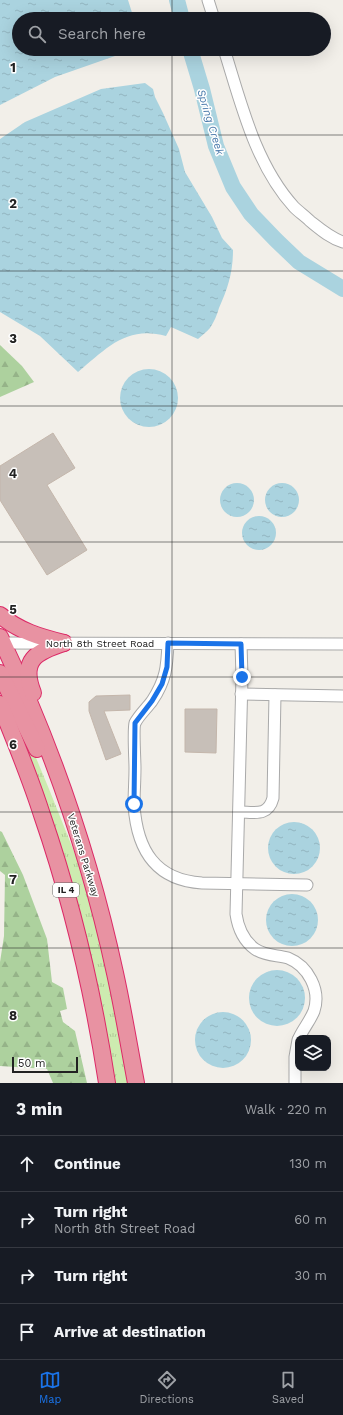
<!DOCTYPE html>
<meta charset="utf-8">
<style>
:root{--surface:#171b24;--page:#242831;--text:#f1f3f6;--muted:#9ea1a6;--line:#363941;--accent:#1a73e8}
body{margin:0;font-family:"Work Sans",sans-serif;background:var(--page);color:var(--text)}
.controls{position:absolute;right:12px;bottom:12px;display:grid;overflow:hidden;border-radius:8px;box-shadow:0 4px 16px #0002}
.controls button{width:36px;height:36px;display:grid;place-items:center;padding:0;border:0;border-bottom:1px solid var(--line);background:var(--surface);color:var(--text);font:20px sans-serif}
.scale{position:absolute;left:12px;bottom:10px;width:66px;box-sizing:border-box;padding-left:4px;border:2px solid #222;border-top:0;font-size:11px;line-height:14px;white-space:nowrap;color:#222;-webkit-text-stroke:3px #fff;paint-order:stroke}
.stop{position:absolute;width:12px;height:12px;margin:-9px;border:3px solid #1a73e8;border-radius:50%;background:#fff}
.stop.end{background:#1a73e8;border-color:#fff;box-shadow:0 1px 4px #0008}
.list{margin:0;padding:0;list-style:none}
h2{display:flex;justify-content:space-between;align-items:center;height:52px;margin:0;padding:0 16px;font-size:17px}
h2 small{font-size:13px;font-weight:400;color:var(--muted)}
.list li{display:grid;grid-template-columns:26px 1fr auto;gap:12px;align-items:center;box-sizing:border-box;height:56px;padding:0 16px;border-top:1px solid var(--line)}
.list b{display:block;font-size:15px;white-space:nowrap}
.list p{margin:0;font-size:13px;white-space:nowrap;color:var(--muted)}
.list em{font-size:13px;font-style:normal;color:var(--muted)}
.icon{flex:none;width:22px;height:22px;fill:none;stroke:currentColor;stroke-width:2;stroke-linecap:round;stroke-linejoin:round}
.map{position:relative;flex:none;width:343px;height:1083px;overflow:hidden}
.search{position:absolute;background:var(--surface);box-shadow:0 4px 16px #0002;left:12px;right:12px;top:12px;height:44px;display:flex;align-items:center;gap:10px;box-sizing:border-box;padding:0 14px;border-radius:22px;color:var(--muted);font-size:15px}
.sheet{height:276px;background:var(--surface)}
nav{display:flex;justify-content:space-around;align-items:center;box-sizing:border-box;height:56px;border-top:1px solid var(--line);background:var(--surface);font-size:11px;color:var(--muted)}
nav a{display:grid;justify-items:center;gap:2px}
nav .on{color:var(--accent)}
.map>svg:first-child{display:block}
.grass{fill:url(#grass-tufts)}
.forest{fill:url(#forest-firs)}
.water{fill:url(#water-ripples)}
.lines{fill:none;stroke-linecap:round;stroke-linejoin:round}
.river{stroke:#aad3df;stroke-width:16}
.building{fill:#c7bfb8;stroke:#c4b6ab}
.minor-casing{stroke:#a9a9a9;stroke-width:13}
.highway-casing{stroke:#dc2a67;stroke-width:18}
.minor{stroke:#fff;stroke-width:11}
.highway{stroke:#e892a2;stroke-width:16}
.route{stroke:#1a73e8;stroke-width:5}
.grid{fill:none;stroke:#222;stroke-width:1;stroke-opacity:0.55}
.labels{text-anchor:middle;stroke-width:3;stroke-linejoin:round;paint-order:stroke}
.shield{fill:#fff;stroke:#646464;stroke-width:1}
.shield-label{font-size:9px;font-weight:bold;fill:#222}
.street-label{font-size:10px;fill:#222;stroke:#fff}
.water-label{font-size:11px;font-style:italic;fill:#4a7aab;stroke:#fff}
.grid-label{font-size:13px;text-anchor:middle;font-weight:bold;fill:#222;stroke:#fff;stroke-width:3;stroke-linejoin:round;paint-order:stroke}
</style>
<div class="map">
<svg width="343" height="1083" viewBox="0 0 343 1083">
<defs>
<pattern id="grass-tufts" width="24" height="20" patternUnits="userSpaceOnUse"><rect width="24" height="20" fill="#cdebb0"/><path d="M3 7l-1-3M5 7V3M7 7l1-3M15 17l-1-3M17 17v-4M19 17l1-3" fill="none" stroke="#b0c997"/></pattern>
<pattern id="forest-firs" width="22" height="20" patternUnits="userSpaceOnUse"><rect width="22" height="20" fill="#add19e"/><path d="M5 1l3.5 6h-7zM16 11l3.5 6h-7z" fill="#95b388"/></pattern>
<pattern id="water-ripples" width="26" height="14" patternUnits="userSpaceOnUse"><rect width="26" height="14" fill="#aad3df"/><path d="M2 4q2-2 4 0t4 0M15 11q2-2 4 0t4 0" fill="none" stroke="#92b5bf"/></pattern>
</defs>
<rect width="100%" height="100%" fill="#f2efe9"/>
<!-- grass -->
<path class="grass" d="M 12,714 L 34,753 L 49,789 L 81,869 L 90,898 L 112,990 L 128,1083 L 115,1083 L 101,1002 L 83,925 Z"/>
<!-- forest -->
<g class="forest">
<path d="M 0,345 L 22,366 L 34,382 L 0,397 Z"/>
<path d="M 0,831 L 2,832 L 23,875 L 47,939 L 52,982 L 63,988 L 67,1009 L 60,1011 L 63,1022 L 75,1031 L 87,1083 L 53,1083 L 47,1069 L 0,1066 L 0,962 L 4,936 L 5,875 L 0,871 Z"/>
</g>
<!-- water -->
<g class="water">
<path d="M 0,0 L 128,0 L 134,19 L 19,19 L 19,49 L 135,49 L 55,77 L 0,105 Z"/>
<path d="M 145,83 L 153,89 L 155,97 L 163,113 L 179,149 L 185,172 L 212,217 L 222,238 L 233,250 C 233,272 228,288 219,308 C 217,315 214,322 210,328 C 207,332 202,335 198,339 L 171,327 L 166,336 C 126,325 106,349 78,372 L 40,336 L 0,312 L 0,139 L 25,122 L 101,89 Z"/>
<circle cx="149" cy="398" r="29"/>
<circle cx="237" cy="500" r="17"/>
<circle cx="282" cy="500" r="17"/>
<circle cx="259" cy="533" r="17"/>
<circle cx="294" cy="848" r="26"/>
<circle cx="292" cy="920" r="26"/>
<circle cx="277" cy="998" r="28"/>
<circle cx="223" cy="1040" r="28"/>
</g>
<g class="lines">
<!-- river -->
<g class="river">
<path d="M 177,0 L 182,19"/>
<path d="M 190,49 L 202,89 L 216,146 L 233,187 L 251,214 L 276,240 L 299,262 L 343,289"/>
</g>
</g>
<!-- building -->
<g class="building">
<path d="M 53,433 L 75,468 L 47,485 L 87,550 L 47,575 L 0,500 L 0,466 Z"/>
<path d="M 130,695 L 130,710 L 104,711 L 121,754 L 106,760 L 89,711 L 89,702 L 96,696 Z"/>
<path d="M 185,709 L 217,709 L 216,753 L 185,752 Z"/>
</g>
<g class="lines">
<defs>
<g id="minor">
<path d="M 208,0 L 214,19"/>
<path d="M 224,49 C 241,103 255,164 294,207 C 299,212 305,216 310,221 C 320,229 330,238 343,242"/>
<path d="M 0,643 L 343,644"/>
<path d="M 168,643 C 167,667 166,680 152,701 C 147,708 139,715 135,723 C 133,728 135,760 135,768 C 135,781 134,793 134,805 C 137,850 155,880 202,883 L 307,885"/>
<path d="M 241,644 L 242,677 L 236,914 C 238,928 244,941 255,949 C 265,956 277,955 288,958 C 308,966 321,990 314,1011 C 310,1021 303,1029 299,1038"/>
<path d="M 241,694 L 343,696"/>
<path d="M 239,812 C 254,812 268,817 273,798 L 275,695"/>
<path d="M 295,1083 L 295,1057 L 298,1040"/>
</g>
<g id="highway">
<path d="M 0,615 C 19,631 40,637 64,643"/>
<path d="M 0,637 C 51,744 90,857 115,973 C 123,1009 129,1046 136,1083"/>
<path d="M 0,673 L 37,749"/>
<path d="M 33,693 C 20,660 36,652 64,643"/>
<path d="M 0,704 C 15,741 30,777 42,815 C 72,902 93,992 107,1083"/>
</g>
</defs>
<!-- minor casing -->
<use href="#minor" class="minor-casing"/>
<!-- highway casing -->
<use href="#highway" class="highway-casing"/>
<!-- minor -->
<use href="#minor" class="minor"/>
<!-- highway -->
<use href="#highway" class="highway"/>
</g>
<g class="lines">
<!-- route -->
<path class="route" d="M 134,804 L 135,723 L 152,701 L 162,684 L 167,667 L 168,643 L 241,644 L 242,677"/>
</g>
<!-- grid -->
<path class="grid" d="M 172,0 L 172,19M 172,49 L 172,1083M 0,135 L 343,135M 0,271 L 343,271M 0,406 L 343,406M 0,542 L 343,542M 0,677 L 343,677M 0,812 L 343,812M 0,948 L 343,948"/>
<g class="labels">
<!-- shield labels -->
<rect class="shield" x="53" y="883" width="26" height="14" rx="3"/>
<g class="shield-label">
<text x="66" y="893">IL 4</text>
</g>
<!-- street labels -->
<g class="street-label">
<text x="100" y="647">North 8th Street Road</text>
<text transform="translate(84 855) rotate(73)" y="4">Veterans Parkway</text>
</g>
<!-- water labels -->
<g class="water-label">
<text transform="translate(211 122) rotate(73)" y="4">Spring Creek</text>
</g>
</g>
<g class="grid-label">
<text x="13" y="72">1</text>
<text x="13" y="208">2</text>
<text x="13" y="343">3</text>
<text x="13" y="478">4</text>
<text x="13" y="614">5</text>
<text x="13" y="749">6</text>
<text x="13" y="884">7</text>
<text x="13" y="1020">8</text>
</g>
</svg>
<div class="controls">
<button><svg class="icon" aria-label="layers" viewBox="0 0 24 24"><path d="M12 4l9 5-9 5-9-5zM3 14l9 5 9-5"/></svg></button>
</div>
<div class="scale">50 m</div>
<div class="stop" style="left:134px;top:804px"></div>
<div class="stop end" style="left:242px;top:677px"></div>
<div class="search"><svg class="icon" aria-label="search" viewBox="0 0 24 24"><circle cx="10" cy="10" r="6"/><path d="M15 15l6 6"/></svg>Search here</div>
</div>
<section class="sheet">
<h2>3 min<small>Walk · 220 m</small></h2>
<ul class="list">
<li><svg class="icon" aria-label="ahead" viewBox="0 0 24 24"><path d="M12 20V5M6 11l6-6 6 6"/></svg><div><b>Continue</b></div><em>130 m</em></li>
<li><svg class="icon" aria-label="right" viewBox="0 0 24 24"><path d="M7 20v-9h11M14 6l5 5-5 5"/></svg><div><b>Turn right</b><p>North 8th Street Road</p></div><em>60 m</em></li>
<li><svg class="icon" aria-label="right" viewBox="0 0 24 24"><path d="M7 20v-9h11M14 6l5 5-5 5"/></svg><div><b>Turn right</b></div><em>30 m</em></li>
<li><svg class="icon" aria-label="arrive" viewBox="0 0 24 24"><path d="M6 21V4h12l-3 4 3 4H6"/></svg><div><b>Arrive at destination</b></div></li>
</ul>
</section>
<nav>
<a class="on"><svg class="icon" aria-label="map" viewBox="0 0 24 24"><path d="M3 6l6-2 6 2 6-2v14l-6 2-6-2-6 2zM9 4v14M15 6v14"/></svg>Map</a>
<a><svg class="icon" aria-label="directions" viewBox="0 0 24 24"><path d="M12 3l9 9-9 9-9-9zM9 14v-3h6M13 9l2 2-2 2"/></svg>Directions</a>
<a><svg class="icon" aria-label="saved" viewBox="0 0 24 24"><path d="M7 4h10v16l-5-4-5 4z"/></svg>Saved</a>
</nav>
